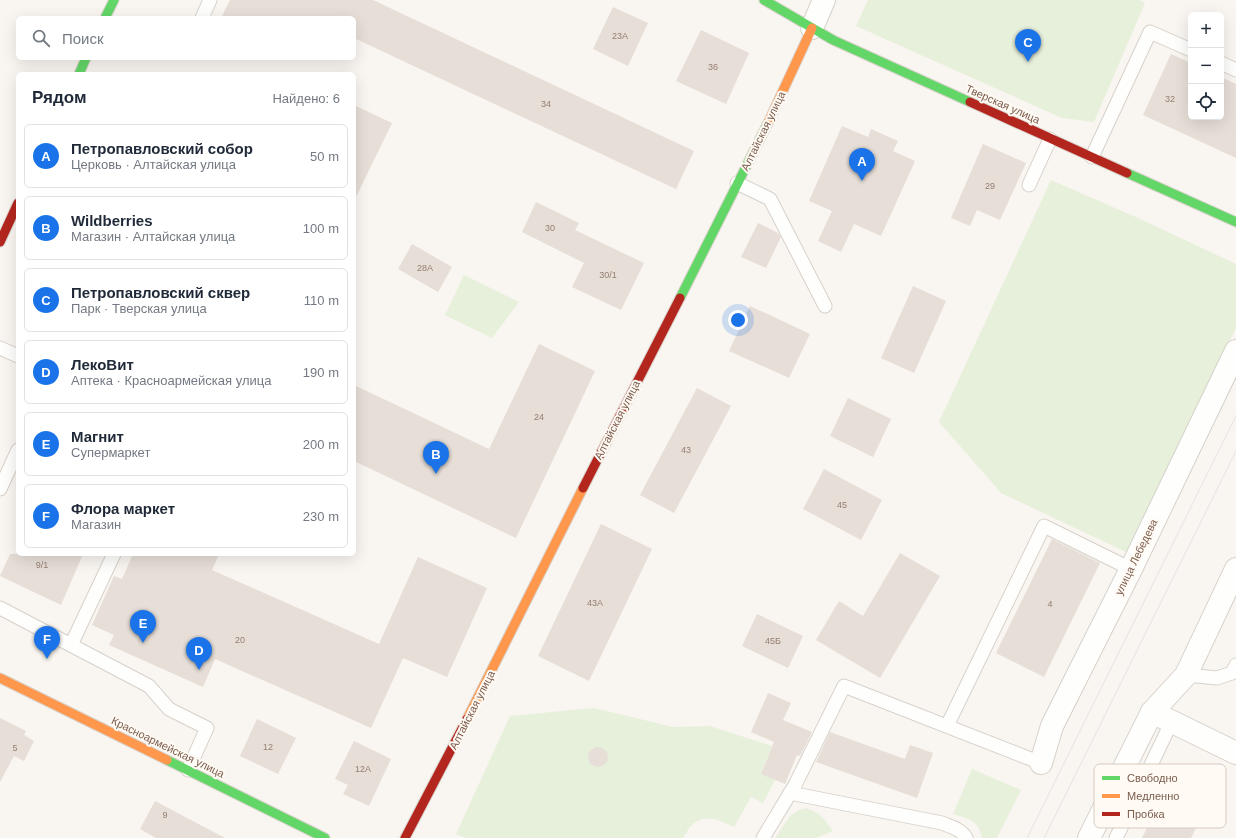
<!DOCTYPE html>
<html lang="ru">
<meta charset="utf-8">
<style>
:root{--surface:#fff;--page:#f6f6f7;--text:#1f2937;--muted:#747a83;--line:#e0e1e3;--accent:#1a73e8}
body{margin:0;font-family:Helvetica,sans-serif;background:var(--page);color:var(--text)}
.controls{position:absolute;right:12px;top:12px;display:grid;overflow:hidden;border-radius:6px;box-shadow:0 4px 16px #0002}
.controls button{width:36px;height:36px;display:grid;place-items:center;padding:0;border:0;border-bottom:1px solid var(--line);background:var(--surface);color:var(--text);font:20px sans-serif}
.you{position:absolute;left:738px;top:320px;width:14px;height:14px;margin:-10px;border:3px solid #fff;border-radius:50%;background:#1a73e8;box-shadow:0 0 0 6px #1a73e833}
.badge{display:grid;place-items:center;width:26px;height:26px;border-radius:50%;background:var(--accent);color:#fff;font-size:13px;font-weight:700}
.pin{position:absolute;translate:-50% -33px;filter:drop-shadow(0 1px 2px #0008)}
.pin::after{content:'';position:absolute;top:21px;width:14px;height:12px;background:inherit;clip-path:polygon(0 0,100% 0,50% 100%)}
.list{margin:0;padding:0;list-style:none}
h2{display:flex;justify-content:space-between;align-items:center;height:52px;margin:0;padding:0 16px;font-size:17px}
h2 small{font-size:13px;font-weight:400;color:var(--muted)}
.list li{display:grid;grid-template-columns:26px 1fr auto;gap:12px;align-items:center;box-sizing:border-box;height:64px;margin:0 8px 8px;padding:0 8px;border:1px solid var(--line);border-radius:6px}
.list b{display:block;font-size:15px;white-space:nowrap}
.list p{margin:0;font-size:13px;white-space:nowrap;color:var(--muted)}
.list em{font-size:13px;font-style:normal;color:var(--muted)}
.icon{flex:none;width:22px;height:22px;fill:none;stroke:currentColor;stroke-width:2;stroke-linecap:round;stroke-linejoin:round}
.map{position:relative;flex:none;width:1236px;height:838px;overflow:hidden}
.search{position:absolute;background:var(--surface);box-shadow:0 4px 16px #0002;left:16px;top:16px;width:340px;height:44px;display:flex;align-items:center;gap:10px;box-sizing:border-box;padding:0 14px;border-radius:6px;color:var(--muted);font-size:15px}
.panel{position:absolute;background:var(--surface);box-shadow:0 4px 16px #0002;left:16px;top:72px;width:340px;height:484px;border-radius:6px}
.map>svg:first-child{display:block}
.green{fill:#e7f0db}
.building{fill:#e6ded7}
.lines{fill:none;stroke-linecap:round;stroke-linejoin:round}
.lane-casing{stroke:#d7d1cb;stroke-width:15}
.street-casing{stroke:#d7d1cb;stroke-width:24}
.fast-casing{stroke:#d9d2cb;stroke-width:11}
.slow-casing{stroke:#d9d2cb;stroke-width:11}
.jam-casing{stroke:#d9d2cb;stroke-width:11}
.lane{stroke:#fefefd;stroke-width:13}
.street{stroke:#fefefd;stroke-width:22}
.fast{stroke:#63d668;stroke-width:9}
.slow{stroke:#ff974d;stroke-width:9}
.jam{stroke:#b3261e;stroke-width:9}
.tram{stroke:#e6e3e7;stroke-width:1}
.labels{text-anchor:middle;stroke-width:4;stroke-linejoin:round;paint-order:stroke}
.number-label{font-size:9px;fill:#977e72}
.street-label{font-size:11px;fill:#7a5c4d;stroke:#fffaf3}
.key{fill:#fffaf3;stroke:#d7cbc1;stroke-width:1}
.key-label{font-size:11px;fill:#7a5c4d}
</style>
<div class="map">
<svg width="1236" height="838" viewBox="0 0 1236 838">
<rect width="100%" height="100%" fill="#f9f5f0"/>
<!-- green -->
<g class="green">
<path d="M 868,0 L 1139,0 L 1145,3 L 1094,122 L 1062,118 L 856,26 Z"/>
<path d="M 1051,180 L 1138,218 L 1236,264 L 1236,328 L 1126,552 L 1001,493 L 939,422 Z"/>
<path d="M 464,275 L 519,302 L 492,338 L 445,315 Z"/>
<path d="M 594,708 L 673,727 L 710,726 L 772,746 L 761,773 L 775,780 L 763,803 L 751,797 L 734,827 C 720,820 705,813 692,825 C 688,828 686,834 683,838 L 466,838 L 456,834 L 510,716 Z"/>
<path d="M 972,769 L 1021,790 L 997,838 L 982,838 C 979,820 968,819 953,814 Z"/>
<path d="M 806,808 C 821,813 824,819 833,831 L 816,838 L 775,838 L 790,816 L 797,811 Z"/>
</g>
<!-- building -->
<g class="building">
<path d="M 230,0 L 373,0 L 694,151 L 676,189 L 354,38 L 354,18 L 221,18 Z"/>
<path d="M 613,7 L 648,23 L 628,66 L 593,49 Z"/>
<path d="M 701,30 L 749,53 L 726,104 L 676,81 Z"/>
<path d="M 1171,54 L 1191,63 L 1191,117 L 1221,117 L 1221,77 L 1236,84 L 1236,158 L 1143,115 Z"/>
<path d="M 354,105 L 392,123 L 354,201 Z"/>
<path d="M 842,126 L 868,137 L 871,129 L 898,141 L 893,151 L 915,161 L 881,236 L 854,224 L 841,252 L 818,241 L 832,211 L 809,201 Z"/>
<path d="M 983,144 L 1026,163 L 1000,220 L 977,210 L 970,226 L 951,218 Z"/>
<path d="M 536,202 L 579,223 L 575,230 L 644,263 L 621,310 L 572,287 L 584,263 L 522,232 Z"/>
<path d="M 758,223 L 778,233 L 781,237 L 766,268 L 741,257 Z"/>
<path d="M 412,244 L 452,267 L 438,292 L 398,269 Z"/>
<path d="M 913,286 L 946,301 L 914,373 L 881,358 Z"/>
<path d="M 750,306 L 810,334 L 789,378 L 729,351 Z"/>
<path d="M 539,344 L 595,371 L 516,538 L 354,461 L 354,385 L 489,449 Z"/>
<path d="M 697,388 L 731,406 L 674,513 L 640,495 Z"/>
<path d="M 848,398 L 891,419 L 873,457 L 830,436 Z"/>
<path d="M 824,469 L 882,500 L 861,540 L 803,509 Z"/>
<path d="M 601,524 L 652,549 L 589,681 L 538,656 Z"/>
<path d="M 1052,539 L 1100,563 L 1044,677 L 996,653 Z"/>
<path d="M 900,553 L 940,576 L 880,678 L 816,640 L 839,601 L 863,616 Z"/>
<path d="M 10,554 L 83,554 L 61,605 L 0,576 Z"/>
<path d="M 133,554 L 219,554 L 212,570 L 379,644 L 418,557 L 487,588 L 447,677 L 403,658 L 371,728 L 215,659 L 203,687 L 109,645 L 114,635 L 92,625 L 114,576 L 122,579 Z"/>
<path d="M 757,614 L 803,636 L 788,668 L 742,646 Z"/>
<path d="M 768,693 L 791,703 L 783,720 L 812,732 L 800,756 L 797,755 L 785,784 L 761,774 L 774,742 L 751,732 Z"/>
<path d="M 0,718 L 26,731 L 24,735 L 34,741 L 24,761 L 14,756 L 0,782 Z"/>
<path d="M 257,719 L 296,738 L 278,774 L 240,756 Z"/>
<path d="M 830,732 L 905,759 L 910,745 L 933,753 L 917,798 L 816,762 Z"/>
<path d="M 354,741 L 391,759 L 369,806 L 343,794 L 348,785 L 335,779 Z"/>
<circle cx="598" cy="757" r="10"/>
<path d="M 1169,782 L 1209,802 L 1191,838 L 1142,838 Z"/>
<path d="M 155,801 L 225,838 L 156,838 L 140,829 Z"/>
</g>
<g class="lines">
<defs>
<g id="lane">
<path d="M 202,18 L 210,0"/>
<path d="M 1221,63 L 1236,70"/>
<path d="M 1092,157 L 1150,32 L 1191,50"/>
<path d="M 737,183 L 770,199 L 825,306"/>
<path d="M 1029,185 L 1050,139"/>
<path d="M 0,348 L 18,356"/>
<path d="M 0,489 L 18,450"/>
<path d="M 0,608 L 149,686 L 169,709 L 207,728 L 188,770"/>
<path d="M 71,645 L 114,554"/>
<path d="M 1186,675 L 1217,678 L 1232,673 L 1236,665"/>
<path d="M 947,726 L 1044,526 L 1131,569"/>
<path d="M 790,793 L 942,823 C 951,827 961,829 966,838"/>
<path d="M 763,838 L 795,785 L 844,686 L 1041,763"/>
<path d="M 1116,838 L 1172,721"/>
</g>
<g id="street">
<path d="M 812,28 L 824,0"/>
<path d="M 1152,712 L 1236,753"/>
<path d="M 1041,763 L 1052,726 L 1131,569 L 1236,351"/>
<path d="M 1089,838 L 1152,712 L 1186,675 L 1236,569"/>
</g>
<g id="fast">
<path d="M 764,0 L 833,40 L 970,102"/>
<path d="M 105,18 L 114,0"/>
<path d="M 79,74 L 86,58"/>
<path d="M 1127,173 L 1236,222"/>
<path d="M 680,298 L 768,123"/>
<path d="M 167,760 L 325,838"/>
</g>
<g id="slow">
<path d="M 768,123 L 812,28"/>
<path d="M 0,678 L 167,760"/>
<path d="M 467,719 L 583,488"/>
</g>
<g id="jam">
<path d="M 970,102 L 1127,173"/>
<path d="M 0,242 L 18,203"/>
<path d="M 583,488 L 680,298"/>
<path d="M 405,838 L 467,719"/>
</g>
</defs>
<!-- lane casing -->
<use href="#lane" class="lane-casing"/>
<!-- street casing -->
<use href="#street" class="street-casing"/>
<!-- fast casing -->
<use href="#fast" class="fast-casing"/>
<!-- slow casing -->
<use href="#slow" class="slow-casing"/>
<!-- jam casing -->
<use href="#jam" class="jam-casing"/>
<!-- lane -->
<use href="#lane" class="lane"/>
<!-- street -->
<use href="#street" class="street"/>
<!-- fast -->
<use href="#fast" class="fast"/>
<!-- slow -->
<use href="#slow" class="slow"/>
<!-- jam -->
<use href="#jam" class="jam"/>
<!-- tram -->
<g class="tram">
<path d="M 1027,838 L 1236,416"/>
<path d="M 1044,838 L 1236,451"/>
</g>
</g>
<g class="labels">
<!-- number labels -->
<g class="number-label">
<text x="620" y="39">23А</text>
<text x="713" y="70">36</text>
<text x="1170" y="102">32</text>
<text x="546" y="107">34</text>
<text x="990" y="189">29</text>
<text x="550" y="231">30</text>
<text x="425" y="271">28А</text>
<text x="608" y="278">30/1</text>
<text x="539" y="420">24</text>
<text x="686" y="453">43</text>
<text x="842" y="508">45</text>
<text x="42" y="568">9/1</text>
<text x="595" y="606">43А</text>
<text x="1050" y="607">4</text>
<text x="240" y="643">20</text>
<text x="773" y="644">45Б</text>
<text x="268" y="750">12</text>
<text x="15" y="751">5</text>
<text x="363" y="772">12А</text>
<text x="165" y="818">9</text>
</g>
<!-- street labels -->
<g class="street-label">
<text transform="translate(1003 104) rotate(24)" y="4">Тверская улица</text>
<text transform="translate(763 131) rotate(-64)" y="4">Алтайская улица</text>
<text transform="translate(617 420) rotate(-63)" y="4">Алтайская улица</text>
<text transform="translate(1136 557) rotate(-64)" y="4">улица Лебедева</text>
<text transform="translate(472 710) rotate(-63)" y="4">Алтайская улица</text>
<text transform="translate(168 747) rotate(26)" y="4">Красноармейская улица</text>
</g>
</g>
<!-- legend -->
<rect x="1094" y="764" width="132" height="64" rx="6" class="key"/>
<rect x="1102" y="776" width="18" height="4" fill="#63d668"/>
<rect x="1102" y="794" width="18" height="4" fill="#ff974d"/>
<rect x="1102" y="812" width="18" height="4" fill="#b3261e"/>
<g class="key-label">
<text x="1127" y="782">Свободно</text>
<text x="1127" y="800">Медленно</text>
<text x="1127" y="818">Пробка</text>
</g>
</svg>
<div class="controls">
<button>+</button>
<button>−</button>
<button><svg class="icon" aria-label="locate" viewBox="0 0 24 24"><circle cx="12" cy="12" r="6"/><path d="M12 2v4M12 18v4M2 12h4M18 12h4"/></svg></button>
</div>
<div class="you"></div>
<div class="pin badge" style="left:862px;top:181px">A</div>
<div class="pin badge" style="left:436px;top:474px">B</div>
<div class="pin badge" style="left:1028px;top:62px">C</div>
<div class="pin badge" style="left:199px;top:670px">D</div>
<div class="pin badge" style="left:143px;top:643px">E</div>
<div class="pin badge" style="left:47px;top:659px">F</div>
<div class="search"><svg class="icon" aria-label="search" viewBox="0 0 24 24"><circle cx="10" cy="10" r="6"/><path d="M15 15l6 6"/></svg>Поиск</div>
<section class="panel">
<h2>Рядом<small>Найдено: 6</small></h2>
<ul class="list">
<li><span class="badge">A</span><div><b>Петропавловский собор</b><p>Церковь · Алтайская улица</p></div><em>50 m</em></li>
<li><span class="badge">B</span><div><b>Wildberries</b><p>Магазин · Алтайская улица</p></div><em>100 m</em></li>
<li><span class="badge">C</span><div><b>Петропавловский сквер</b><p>Парк · Тверская улица</p></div><em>110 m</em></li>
<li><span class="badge">D</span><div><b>ЛекоВит</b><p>Аптека · Красноармейская улица</p></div><em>190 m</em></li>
<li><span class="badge">E</span><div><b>Магнит</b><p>Супермаркет</p></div><em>200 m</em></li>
<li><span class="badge">F</span><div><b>Флора маркет</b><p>Магазин</p></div><em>230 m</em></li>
</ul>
</section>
</div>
